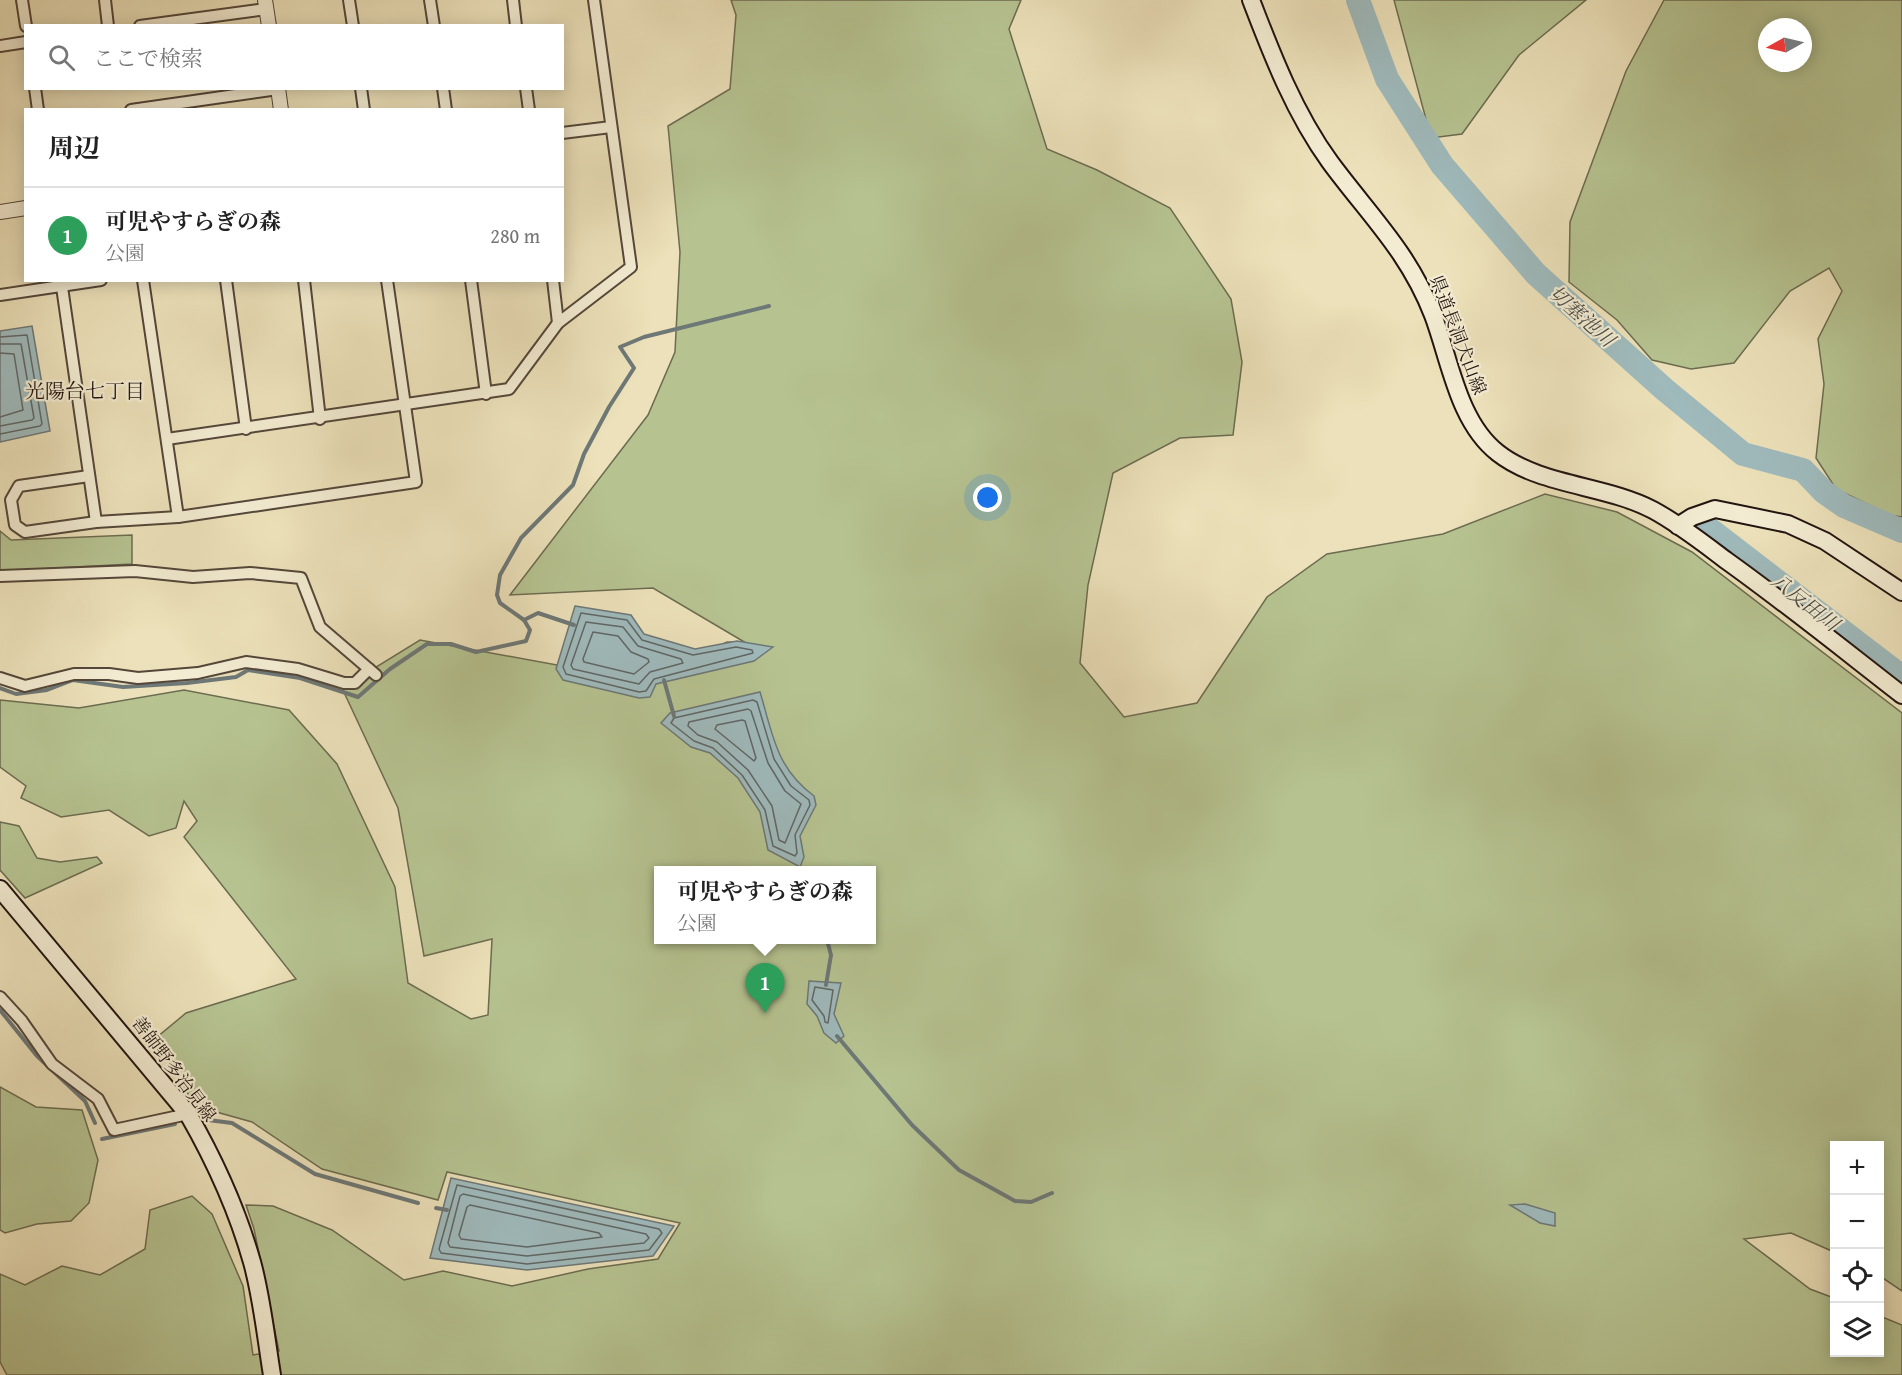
<!DOCTYPE html>
<html lang="ja">
<meta charset="utf-8">
<style>
:root{--surface:#fff;--page:#f6f6f6;--text:#222;--muted:#767676;--line:#e0e0e0;--accent:#0f766e}
body{margin:0;font-family:"Gentium Book Plus","Noto Serif JP",serif;background:var(--page);color:var(--text)}
.controls{position:absolute;right:18px;bottom:18px;display:grid;overflow:hidden;border-radius:0px;box-shadow:0 3px 15px #0003}
.controls button{width:54px;height:54px;display:grid;place-items:center;padding:0;border:0;border-bottom:2px solid var(--line);background:var(--surface);color:var(--text);font:30px sans-serif}
.compass{position:absolute;left:1758px;top:18px;width:54px;height:54px;border-radius:50%;background:var(--surface);box-shadow:0 3px 15px #0003;rotate:262deg}
.you{position:absolute;left:988px;top:498px;width:21px;height:21px;margin:-15px;border:4px solid #fff;border-radius:50%;background:#1a73e8;box-shadow:0 0 0 9px #1a73e833}
.badge{display:grid;place-items:center;width:39px;height:39px;border-radius:50%;background:var(--accent);color:#fff;font-size:20px;font-weight:700}
.pin{position:absolute;translate:-50% -50px;filter:drop-shadow(0 2px 3px #0008)}
.pin::after{content:'';position:absolute;top:32px;width:21px;height:18px;background:inherit;clip-path:polygon(0 0,100% 0,50% 100%)}
.popup{position:absolute;left:654px;top:866px;width:222px;height:78px;box-sizing:border-box;display:grid;place-content:center;border-radius:0px;background:var(--surface);filter:drop-shadow(0 2px 4px #0005);font-size:20px;white-space:nowrap;color:var(--muted)}
.popup b{font-size:22px;color:var(--text)}
.popup::after{content:'';position:absolute;left:50%;top:100%;margin-left:-12px;border:12px solid transparent;border-top-color:var(--surface)}
.list{margin:0;padding:0;list-style:none}
h2{display:flex;justify-content:space-between;align-items:center;height:78px;margin:0;padding:0 24px;font-size:26px}
h2 small{font-size:20px;font-weight:400;color:var(--muted)}
.list li{display:grid;grid-template-columns:39px 1fr auto;gap:18px;align-items:center;box-sizing:border-box;height:96px;padding:0 24px;border-top:2px solid var(--line)}
.list b{display:block;font-size:22px;white-space:nowrap}
.list p{margin:0;font-size:20px;white-space:nowrap;color:var(--muted)}
.list em{font-size:20px;font-style:normal;color:var(--muted)}
.icon{flex:none;width:33px;height:33px;fill:none;stroke:currentColor;stroke-width:2;stroke-linecap:round;stroke-linejoin:round}
.map{position:relative;flex:none;width:1902px;height:1375px;overflow:hidden}
.search{position:absolute;background:var(--surface);box-shadow:0 3px 15px #0003;left:24px;top:24px;width:540px;height:66px;display:flex;align-items:center;gap:15px;box-sizing:border-box;padding:0 21px;border-radius:0px;color:var(--muted);font-size:22px}
.panel{position:absolute;background:var(--surface);box-shadow:0 3px 15px #0003;left:24px;top:108px;width:540px;height:174px;border-radius:0px}
.map>svg:first-child{display:block}
.green{fill:#b6c391;stroke:#6c6c50;stroke-width:1.5;fill-rule:evenodd}
.water{fill:#9fbabc;stroke:#6d7877;stroke-width:1.5}
.lines{fill:none;stroke-linecap:round;stroke-linejoin:round}
.shore{stroke:#606766;stroke-width:1.5}
.stream{stroke:#6d7877;stroke-width:4}
.river{stroke:#9fbabc;stroke-width:24}
.minor-casing{stroke:#54473a;stroke-width:14}
.tertiary-casing{stroke:#54473a;stroke-width:16}
.secondary-casing{stroke:#221410;stroke-width:20}
.minor{stroke:#f3ecd2;stroke-width:10}
.tertiary{stroke:#f3ecd2;stroke-width:14}
.secondary{stroke:#f3ecd2;stroke-width:16}
.labels{text-anchor:middle;stroke-width:4.5;stroke-linejoin:round;paint-order:stroke}
.street-label{font-size:18px;fill:#221410;stroke:#f3ecd2}
.water-label{font-size:20px;font-style:italic;fill:#4e4e4c;stroke:#f3ecd2}
.neighbourhood-label{font-size:20px;fill:#221410;stroke:#f3ecd2}
</style>
<div class="map">
<svg width="1902" height="1375" viewBox="0 0 1902 1375">
<rect width="100%" height="100%" fill="#ece1ba"/>
<filter id="stains"><feTurbulence type="fractalNoise" baseFrequency=".00333" numOctaves="4"/><feColorMatrix values="0 0 0 0 .2 0 0 0 0 .09 0 0 0 0 .02 0 0 0 .5 -.17"/></filter>
<radialGradient id="worn" r=".72"><stop offset=".6" stop-color="#630" stop-opacity="0"/><stop offset="1" stop-color="#630" stop-opacity=".3"/></radialGradient>
<!-- green -->
<g class="green">
<path d="M 731,0 L 1021,0 L 1009,29 L 1047,149 L 1097,170 L 1170,208 L 1231,299 L 1242,362 L 1233,435 L 1180,438 L 1113,473 L 1088,585 L 1080,663 L 1124,717 L 1197,703 L 1267,597 L 1327,554 L 1443,534 L 1545,494 L 1617,512 L 1692,552 L 1902,713 L 1902,1291 L 1880,1276 L 1880,1146 L 1834,1146 L 1834,1252 L 1791,1233 L 1744,1239 L 1810,1289 L 1834,1298 L 1834,1352 L 1880,1352 L 1880,1316 L 1902,1325 L 1902,1375 L 7,1375 L 0,1362 L 0,1274 L 25,1285 L 62,1266 L 100,1275 L 145,1249 L 150,1210 L 192,1196 L 212,1214 L 243,1286 L 253,1355 L 279,1351 L 254,1229 L 246,1205 L 273,1206 L 332,1230 L 404,1280 L 443,1271 L 512,1286 L 588,1269 L 658,1259 L 680,1223 L 447,1172 L 438,1200 L 322,1169 L 252,1122 L 195,1106 L 156,1038 L 186,1013 L 296,979 L 184,837 L 197,821 L 184,801 L 176,828 L 149,836 L 109,810 L 61,817 L 21,798 L 26,786 L 0,767 L 0,700 L 79,708 L 184,690 L 289,710 L 337,764 L 395,887 L 408,983 L 471,1019 L 488,1015 L 492,939 L 424,956 L 398,808 L 342,688 L 420,640 L 644,681 L 727,642 L 746,643 L 653,588 L 510,595 L 648,415 L 675,352 L 680,252 L 668,126 L 730,89 L 736,15 ZM 658,870 L 872,870 L 872,940 L 658,940 Z"/>
<path d="M 1394,0 L 1586,0 L 1519,55 L 1462,134 L 1431,138 Z"/>
<path d="M 1664,0 L 1902,0 L 1902,517 L 1890,515 L 1836,489 L 1816,458 L 1824,384 L 1818,339 L 1842,291 L 1829,268 L 1790,291 L 1734,363 L 1691,369 L 1652,360 L 1617,320 L 1569,282 L 1570,222 L 1626,71 ZM 1767,27 L 1803,27 L 1803,63 L 1767,63 Z"/>
<path d="M 0,531 L 11,540 L 132,535 L 132,564 L 0,571 Z"/>
<path d="M 0,822 L 19,826 L 37,858 L 60,862 L 97,857 L 102,863 L 25,898 L 0,870 Z"/>
<path d="M 0,1087 L 36,1107 L 82,1110 L 98,1160 L 89,1203 L 71,1221 L 37,1224 L 5,1233 L 0,1230 Z"/>
</g>
<!-- water -->
<g class="water">
<path d="M 32,326 L 50,431 L 0,442 L 0,331 Z"/>
<path d="M 575,606 L 631,615 L 644,634 L 695,649 L 737,641 L 773,647 L 754,661 L 656,684 L 650,697 L 639,698 L 563,680 L 556,669 Z"/>
<path d="M 760,692 C 773,735 776,768 814,796 L 816,805 L 800,836 L 804,857 L 800,867 L 768,850 L 760,812 L 738,778 L 710,753 L 691,747 L 661,723 L 670,713 Z"/>
<path d="M 809,981 L 841,983 L 834,1014 L 844,1036 L 836,1043 L 824,1033 L 817,1016 L 807,1004 Z"/>
<path d="M 451,1178 L 674,1226 L 653,1256 L 527,1270 L 430,1258 Z"/>
<path d="M 1525,1204 L 1555,1213 L 1555,1226 L 1540,1223 L 1510,1205 Z"/>
</g>
<g class="lines">
<!-- shore -->
<g class="shore">
<path d="M 0,337 L 27,335 L 42,424 L 40,426 L 0,434"/>
<path d="M 0,344 L 21,344 L 34,418 L 32,420 L 0,426"/>
<path d="M 0,353 L 14,354 L 23,410 L 0,417"/>
<path d="M 581,613 L 627,620 L 642,640 L 693,655 L 736,647 L 752,650 L 753,653 L 654,679 L 646,691 L 639,692 L 566,674 L 563,667 Z"/>
<path d="M 586,622 L 623,627 L 638,646 L 681,659 L 683,663 L 650,672 L 639,684 L 573,669 L 571,665 Z"/>
<path d="M 593,632 L 618,636 L 631,652 L 648,659 L 649,662 L 634,674 L 584,662 L 583,659 Z"/>
<path d="M 753,700 L 757,702 L 774,759 L 791,786 L 809,800 L 810,805 L 795,835 L 797,853 L 795,856 L 773,846 L 765,810 L 742,775 L 713,748 L 694,741 L 671,723 L 674,718 Z"/>
<path d="M 748,709 L 751,711 L 768,763 L 785,791 L 801,804 L 785,843 L 779,840 L 772,806 L 748,770 L 717,742 L 698,735 L 688,726 L 689,722 Z"/>
<path d="M 742,720 L 745,721 L 756,758 L 754,761 L 715,729 L 717,725 Z"/>
<path d="M 815,987 L 833,990 L 828,1023 L 825,1022 L 824,1016 L 812,1000 Z"/>
<path d="M 457,1185 L 659,1229 L 662,1233 L 649,1250 L 527,1264 L 441,1253 L 439,1249 Z"/>
<path d="M 463,1194 L 646,1234 L 649,1238 L 644,1243 L 527,1256 L 450,1247 L 448,1243 L 460,1196 Z"/>
<path d="M 470,1205 L 599,1233 L 602,1237 L 527,1247 L 461,1239 L 459,1235 L 467,1207 Z"/>
</g>
<!-- stream -->
<g class="stream">
<path d="M 524,620 L 538,613 L 574,625"/>
<path d="M 664,680 L 674,716"/>
<path d="M 0,688 L 16,694 L 47,690 L 73,680 L 123,687 L 187,683 L 236,677 L 248,670 L 300,678 L 358,697 L 390,669 L 427,644 L 451,644 L 476,652 L 526,641 L 530,630 L 524,620 L 500,603 L 497,595 L 500,575 L 521,538 L 573,485 L 584,454 L 609,407 L 634,368 L 620,347 L 644,337 L 769,306"/>
<path d="M 826,985 L 831,955 L 827,940"/>
<path d="M 0,1010 L 37,1056 L 85,1101 L 95,1123"/>
<path d="M 837,1036 L 912,1125 L 959,1170 L 1015,1201 L 1031,1202 L 1052,1193"/>
<path d="M 200,1119 L 232,1123 L 315,1174 L 418,1203"/>
<path d="M 102,1139 L 175,1124"/>
<path d="M 436,1208 L 447,1210"/>
</g>
<!-- river -->
<g class="river">
<path d="M 1358,0 L 1387,79 L 1442,165 L 1536,274 L 1664,389 L 1743,454 L 1803,470 L 1824,492 L 1844,506 L 1902,531"/>
<path d="M 1708,528 L 1902,677"/>
</g>
<defs>
<g id="minor">
<path d="M 22,0 L 26,26"/>
<path d="M 105,0 L 108,26"/>
<path d="M 349,0 L 353,26"/>
<path d="M 430,0 L 434,26"/>
<path d="M 513,0 L 516,26"/>
<path d="M 140,26 L 266,9"/>
<path d="M 0,46 L 26,42"/>
<path d="M 35,88 L 38,110"/>
<path d="M 361,88 L 364,110"/>
<path d="M 443,88 L 446,110"/>
<path d="M 526,88 L 529,110"/>
<path d="M 131,110 L 278,89"/>
<path d="M 562,133 L 611,127"/>
<path d="M 143,280 L 178,517"/>
<path d="M 226,280 L 246,429"/>
<path d="M 304,280 L 320,419"/>
<path d="M 471,280 L 486,394"/>
<path d="M 553,280 L 558,323"/>
<path d="M 62,287 L 96,522"/>
<path d="M 0,295 L 101,280"/>
<path d="M 167,439 L 509,389 L 558,323 L 631,267 L 594,0"/>
<path d="M 89,476 L 19,486 L 11,500 L 15,525 L 25,532 L 96,522 L 178,517 L 416,482 L 387,280"/>
<path d="M 0,576 L 135,571 L 193,577 L 250,573 L 301,578 L 320,627 L 376,675"/>
<path d="M 0,678 L 25,686 L 74,674 L 109,674 L 138,678 L 198,673 L 246,662 L 298,669 L 344,683 L 355,683 L 369,669"/>
<path d="M 0,997 L 22,1021 L 52,1064 L 98,1099 L 114,1130 L 188,1114"/>
</g>
<g id="tertiary">
<path d="M 265,0 L 269,26"/>
<path d="M 278,88 L 281,110"/>
<path d="M 0,212 L 26,208"/>
</g>
<g id="secondary">
<path d="M 1251,0 C 1272,55 1295,114 1330,162 C 1369,215 1408,251 1433,315 C 1450,360 1458,422 1498,453 C 1540,486 1606,485 1653,510 C 1679,524 1703,543 1727,561 C 1787,604 1844,650 1902,695"/>
<path d="M 1678,526 L 1692,517 L 1715,509 L 1788,524 L 1825,541 L 1902,592"/>
<path d="M 0,889 L 188,1114 C 215,1161 237,1209 252,1262 C 262,1298 266,1338 272,1375"/>
</g>
</defs>
<!-- minor casing -->
<use href="#minor" class="minor-casing"/>
<!-- tertiary casing -->
<use href="#tertiary" class="tertiary-casing"/>
<!-- secondary casing -->
<use href="#secondary" class="secondary-casing"/>
<!-- minor -->
<use href="#minor" class="minor"/>
<!-- tertiary -->
<use href="#tertiary" class="tertiary"/>
<!-- secondary -->
<use href="#secondary" class="secondary"/>
</g>
<g class="labels">
<!-- street labels -->
<g class="street-label">
<text transform="translate(1458 335) rotate(69)" y="6">県道長洞犬山線</text>
<text transform="translate(174 1069) rotate(53)" y="6">善師野多治見線</text>
</g>
<!-- water labels -->
<g class="water-label">
<text transform="translate(1582 316) rotate(42)" y="7">切塞池川</text>
<text transform="translate(1805 602) rotate(38)" y="7">八反田川</text>
</g>
<!-- neighbourhood labels -->
<g class="neighbourhood-label">
<text x="85" y="398">光陽台七丁目</text>
</g>
</g>
<rect width="100%" height="100%" filter="url(#stains)"/>
<rect width="100%" height="100%" fill="url(#worn)"/>
</svg>
<div class="controls">
<button>+</button>
<button>−</button>
<button><svg class="icon" aria-label="locate" viewBox="0 0 24 24"><circle cx="12" cy="12" r="6"/><path d="M12 2v4M12 18v4M2 12h4M18 12h4"/></svg></button>
<button><svg class="icon" aria-label="layers" viewBox="0 0 24 24"><path d="M12 4l9 5-9 5-9-5zM3 14l9 5 9-5"/></svg></button>
</div>
<svg class="compass" viewBox="-18 -18 36 36"><path d="M0-13l5 13h-10z" fill="#e53935"/><path d="M0 13l5-13h-10z" fill="#767676"/></svg>
<div class="you"></div>
<div class="pin badge" style="left:765px;top:1013px;background:#2e9e5b">1</div>
<div class="popup"><b>可児やすらぎの森</b>公園</div>
<div class="search"><svg class="icon" aria-label="search" viewBox="0 0 24 24"><circle cx="10" cy="10" r="6"/><path d="M15 15l6 6"/></svg>ここで検索</div>
<section class="panel">
<h2>周辺<small></small></h2>
<ul class="list">
<li><span class="badge" style="background:#2e9e5b">1</span><div><b>可児やすらぎの森</b><p>公園</p></div><em>280 m</em></li>
</ul>
</section>
</div>
